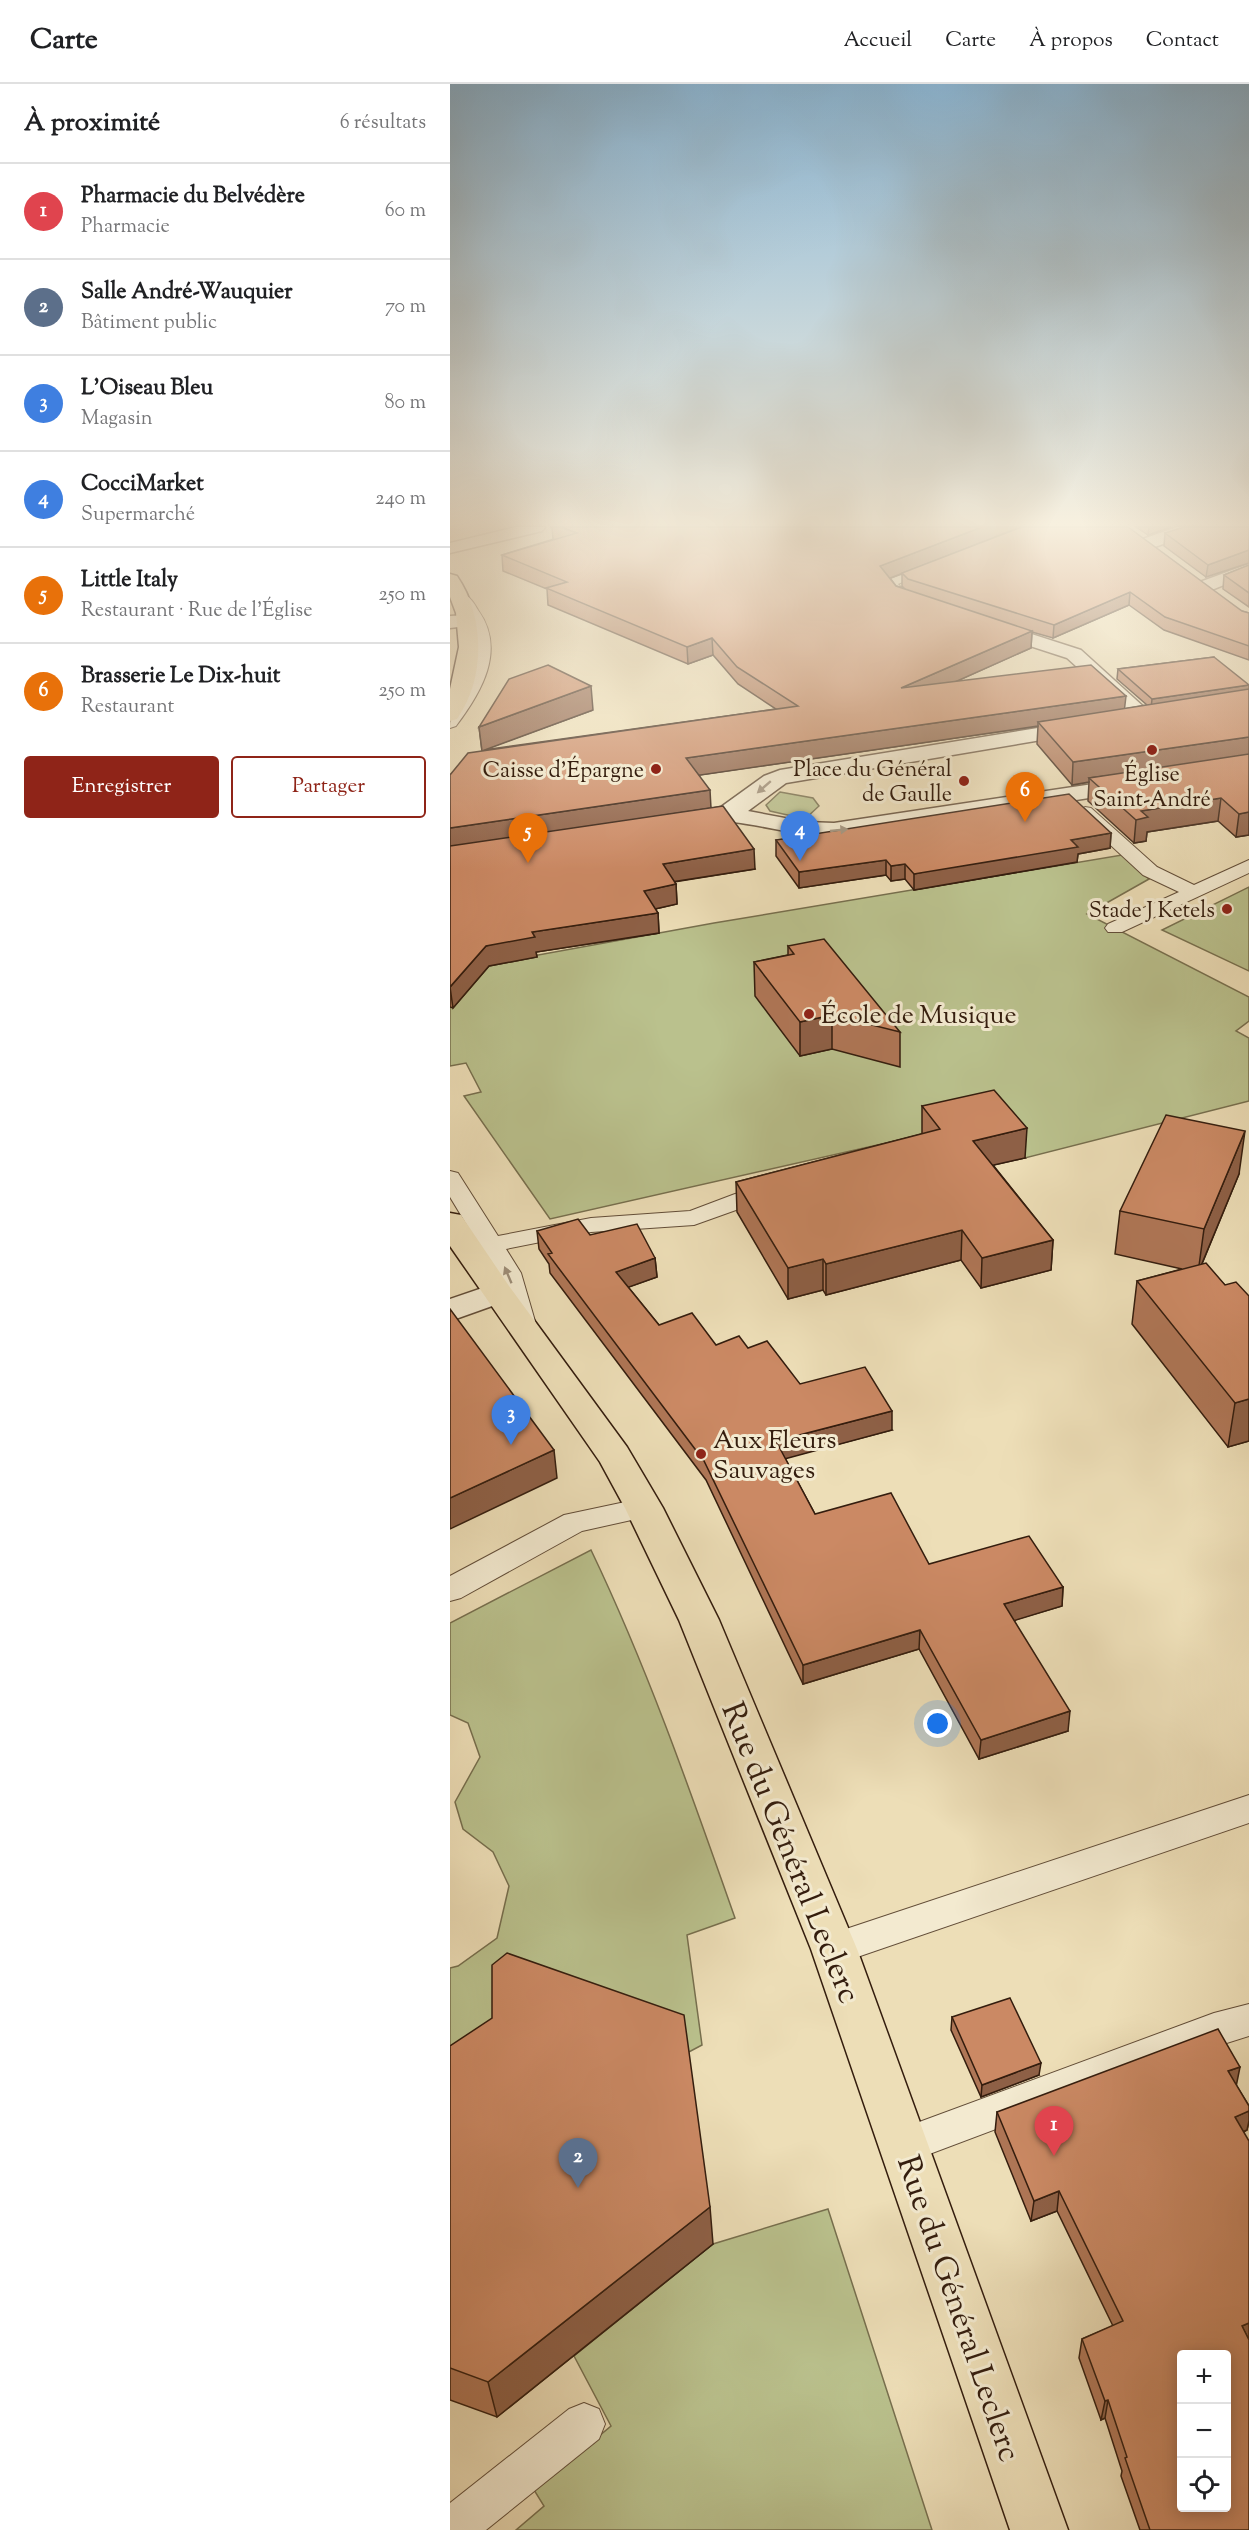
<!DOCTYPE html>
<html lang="fr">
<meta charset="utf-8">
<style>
:root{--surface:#fff;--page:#f2f2f2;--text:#202124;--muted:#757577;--line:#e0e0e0;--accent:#8f2418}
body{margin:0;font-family:"Sorts Mill Goudy",serif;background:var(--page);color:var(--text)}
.controls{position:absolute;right:18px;bottom:18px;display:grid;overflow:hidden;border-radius:6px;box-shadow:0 3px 15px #0003}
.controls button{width:54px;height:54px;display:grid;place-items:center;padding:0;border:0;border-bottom:2px solid var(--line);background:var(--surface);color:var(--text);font:30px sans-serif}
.you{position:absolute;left:488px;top:1640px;width:21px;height:21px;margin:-15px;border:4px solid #fff;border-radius:50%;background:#1a73e8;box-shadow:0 0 0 9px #1a73e833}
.badge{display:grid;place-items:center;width:39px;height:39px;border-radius:50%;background:var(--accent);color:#fff;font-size:20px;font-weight:700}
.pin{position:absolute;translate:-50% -50px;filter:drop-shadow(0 2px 3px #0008)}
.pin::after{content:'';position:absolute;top:32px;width:21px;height:18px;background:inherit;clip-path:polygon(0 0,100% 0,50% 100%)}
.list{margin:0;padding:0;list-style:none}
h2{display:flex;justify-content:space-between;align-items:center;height:78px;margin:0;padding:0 24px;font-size:26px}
h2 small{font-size:20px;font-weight:400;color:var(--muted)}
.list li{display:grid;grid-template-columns:39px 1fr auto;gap:18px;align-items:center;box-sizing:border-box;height:96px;padding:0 24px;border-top:2px solid var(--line)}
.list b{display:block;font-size:22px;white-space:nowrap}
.list p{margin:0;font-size:20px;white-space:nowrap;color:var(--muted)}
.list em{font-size:20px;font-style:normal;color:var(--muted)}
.actions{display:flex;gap:12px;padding:18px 24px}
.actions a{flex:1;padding:14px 0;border:2px solid var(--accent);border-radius:6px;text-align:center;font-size:21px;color:var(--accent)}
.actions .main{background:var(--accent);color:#fff}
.icon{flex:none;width:33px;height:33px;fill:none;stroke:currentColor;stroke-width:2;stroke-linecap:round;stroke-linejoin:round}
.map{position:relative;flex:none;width:799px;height:2446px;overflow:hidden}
header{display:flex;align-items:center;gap:36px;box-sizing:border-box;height:84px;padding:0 30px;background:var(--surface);border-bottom:2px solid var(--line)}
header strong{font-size:28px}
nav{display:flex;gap:33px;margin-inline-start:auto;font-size:21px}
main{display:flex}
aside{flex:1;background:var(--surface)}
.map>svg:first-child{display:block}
.green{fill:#bac18d;stroke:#776f4e;stroke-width:1.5}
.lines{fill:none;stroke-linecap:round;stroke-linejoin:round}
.service-casing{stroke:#624d38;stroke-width:2}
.minor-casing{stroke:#624d38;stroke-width:3}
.primary-casing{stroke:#341d0e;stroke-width:3}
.service{fill:#f3ead0;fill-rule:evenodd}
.minor{fill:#f3ead0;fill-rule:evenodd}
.primary{fill:#eddeb7;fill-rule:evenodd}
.wall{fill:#af7656;stroke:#341d0e;stroke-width:1.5;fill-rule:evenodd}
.shaded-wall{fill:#8e6046;stroke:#341d0e;stroke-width:1.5}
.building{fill:#cb8964;stroke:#341d0e;stroke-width:1.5;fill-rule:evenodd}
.oneway{fill:#9d8e79}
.poi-dot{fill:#8f2418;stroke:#f3ead0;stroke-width:2}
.labels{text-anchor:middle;stroke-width:6;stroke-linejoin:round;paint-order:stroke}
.far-poi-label{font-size:22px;fill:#341d0e;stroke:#f3ead0;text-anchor:end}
.poi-label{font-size:26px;fill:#341d0e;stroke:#f3ead0;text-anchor:start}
.near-street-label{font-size:32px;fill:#341d0e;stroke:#f3ead0}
</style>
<header>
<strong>Carte</strong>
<nav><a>Accueil</a><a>Carte</a><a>À propos</a><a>Contact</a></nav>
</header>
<main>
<aside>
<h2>À proximité<small>6 résultats</small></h2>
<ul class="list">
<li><span class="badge" style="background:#e0444e">1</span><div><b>Pharmacie du Belvédère</b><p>Pharmacie</p></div><em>60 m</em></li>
<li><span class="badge" style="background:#5c6f8a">2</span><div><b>Salle André-Wauquier</b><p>Bâtiment public</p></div><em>70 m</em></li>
<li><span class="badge" style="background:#3f7fe0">3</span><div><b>L'Oiseau Bleu</b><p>Magasin</p></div><em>80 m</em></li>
<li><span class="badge" style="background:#3f7fe0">4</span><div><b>CocciMarket</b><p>Supermarché</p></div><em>240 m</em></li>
<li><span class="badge" style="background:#e8710a">5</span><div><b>Little Italy</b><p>Restaurant · Rue de l'Église</p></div><em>250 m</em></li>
<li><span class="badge" style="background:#e8710a">6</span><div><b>Brasserie Le Dix-huit</b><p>Restaurant</p></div><em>250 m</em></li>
</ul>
<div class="actions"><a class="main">Enregistrer</a><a>Partager</a></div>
</aside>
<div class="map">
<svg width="799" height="2446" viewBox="0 0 799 2446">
<rect width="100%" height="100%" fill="#eddeb7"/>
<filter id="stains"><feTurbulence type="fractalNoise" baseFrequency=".00333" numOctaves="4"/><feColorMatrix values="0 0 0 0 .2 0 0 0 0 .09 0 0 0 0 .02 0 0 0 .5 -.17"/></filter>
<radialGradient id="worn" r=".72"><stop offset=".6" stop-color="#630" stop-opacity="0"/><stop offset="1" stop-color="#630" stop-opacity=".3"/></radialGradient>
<!-- green -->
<g class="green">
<path d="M 330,708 L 363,714 L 369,722 L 355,735 L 320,727 L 316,721 Z"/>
<path d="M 672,771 L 699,795 L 637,830 L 799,913 L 799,937 L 786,947 L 799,954 L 799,1017 L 575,1074 L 542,1035 L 100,1135 L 14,1012 L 31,1008 L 16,979 L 0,982 L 0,887 L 264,839 Z"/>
<path d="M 799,803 L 799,887 L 712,846 Z"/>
<path d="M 141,1466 C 198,1585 241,1709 285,1834 L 237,1851 L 252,1961 L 237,1969 L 50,1972 L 0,2007 L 0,1884 L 8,1882 L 47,1854 L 59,1802 L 43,1768 L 13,1745 L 5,1718 L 30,1673 L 18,1639 L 0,1631 L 0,1539 Z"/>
<path d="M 378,2125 L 482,2446 L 66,2446 L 94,2422 L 84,2406 L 161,2342 L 124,2272 L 263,2160 Z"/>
</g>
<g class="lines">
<defs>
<g id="service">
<path d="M 484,476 L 491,480 L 489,483 L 448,500 C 456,510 466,511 470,517 L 468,520 C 452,524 441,511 432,499 Z"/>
<path d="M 12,510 C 20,512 24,519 28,526 C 57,566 31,609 6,642 L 0,644 C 0,628 5,623 13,610 C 32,575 27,545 5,514 Z"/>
<path d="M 635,723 L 641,724 L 707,783 L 744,801 L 799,776 L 799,789 L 672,848 L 658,848 L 655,844 L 658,840 L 729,808 L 693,791 L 629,732 L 626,728 Z"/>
<path d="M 0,1087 L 8,1089 L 48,1152 L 141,1134 L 240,1127 L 285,1110 L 320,1102 L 328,1104 L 332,1109 L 328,1114 L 300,1121 L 244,1141 L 141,1148 L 56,1165 L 71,1189 L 87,1244 L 83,1250 L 74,1252 L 65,1250 L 61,1244 L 47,1189 L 34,1169 L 18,1172 L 9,1170 L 6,1165 L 9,1160 L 26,1156 L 0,1113 Z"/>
<path d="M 194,1414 L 204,1417 L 208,1424 L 204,1431 L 132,1447 L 11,1514 L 0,1517 L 0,1492 L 114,1431 Z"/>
<path d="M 799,1711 L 799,1739 L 384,1881 L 371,1876 L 366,1865 L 371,1854 L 384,1849 Z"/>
<path d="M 799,1920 L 799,1952 L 764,1963 L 453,2080 L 439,2075 L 434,2062 L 439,2049 L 453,2044 L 764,1929 Z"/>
<path d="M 134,2319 L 149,2325 L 155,2340 L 149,2355 L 36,2446 L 0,2446 L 0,2419 L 119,2325 Z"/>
</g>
<g id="minor">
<path d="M 66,443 L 95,443 L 92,447 L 0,469 L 0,459 Z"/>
<path d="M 727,443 L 752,443 L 749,447 L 702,464 L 690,464 L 687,460 L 690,456 Z"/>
<path d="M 799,480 L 799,491 L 754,509 L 745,503 L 747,499 Z"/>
<path d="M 18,531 L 25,533 L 28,537 L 25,541 L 0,544 L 0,532 Z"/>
<path d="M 538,536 L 631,566 L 706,634 L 702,638 L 688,638 L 617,574 L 531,546 L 528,542 L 531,538 Z"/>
<path d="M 631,637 L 639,638 L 642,643 L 639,648 L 336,699 L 298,727 L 356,738 L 384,739 L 683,694 L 691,696 L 694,701 L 691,706 L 384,753 C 349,752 317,742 283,738 C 264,737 246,746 228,742 L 224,737 L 228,732 L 271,723 L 314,692 L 330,686 Z"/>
<path d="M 47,1199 L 59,1202 L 63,1209 L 59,1216 L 0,1237 L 0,1215 Z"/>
</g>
<g id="primary">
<path d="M 0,490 L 7,492 C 35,533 36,594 7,635 L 0,637 L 0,605 L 9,563 L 6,529 L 0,513 Z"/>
<path d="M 0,1129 L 11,1131 L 59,1202 L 177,1363 L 213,1424 L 269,1536 L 407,1865 L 618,2446 L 560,2446 L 361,1865 L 229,1536 L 175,1424 L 150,1378 L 0,1162 Z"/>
</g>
</defs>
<!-- service casing -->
<use href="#service" class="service-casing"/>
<!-- minor casing -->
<use href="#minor" class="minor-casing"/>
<!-- primary casing -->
<use href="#primary" class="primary-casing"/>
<!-- service -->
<use href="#service" class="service"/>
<!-- minor -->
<use href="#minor" class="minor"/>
<!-- primary -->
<use href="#primary" class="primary"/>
</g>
<!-- wall -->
<g class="wall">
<path d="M 100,443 L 571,443 L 792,527 L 799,529 L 799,576 L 714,546 L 679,521 L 603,554 L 582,548 L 581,564 L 507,597 L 674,625 L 697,621 L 667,595 L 668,585 L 764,573 L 799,751 L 786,753 L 768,737 L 697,748 L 696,757 L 684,759 L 638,717 L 639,698 L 622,701 L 587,660 L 588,642 L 249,691 L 261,724 L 305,785 L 224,798 L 226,800 L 227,820 L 205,825 L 208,829 L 209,849 L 86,868 L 87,873 L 39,882 L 3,924 L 0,923 L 0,691 L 32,667 L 29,643 L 143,626 L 33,666 L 326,625 L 288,600 L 263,571 L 238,580 L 98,521 L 97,505 L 53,487 L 52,471 L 104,455 L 103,455 L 102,444 ZM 452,490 L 452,502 L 454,504 L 446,502 L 440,494 Z"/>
<path d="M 686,443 L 721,443 L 698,451 Z"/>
<path d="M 799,443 L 799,479 L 756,493 L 714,462 L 715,449 Z"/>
<path d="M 799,481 L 799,523 L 773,505 L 774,491 Z"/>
<path d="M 661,749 L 660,764 L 628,770 L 627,778 L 464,806 L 455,795 L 441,797 L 436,791 L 349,804 L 326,772 L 326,756 Z"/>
<path d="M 338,862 L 450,948 L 450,983 L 382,965 L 350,972 L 305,912 L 304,878 L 338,871 Z"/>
<path d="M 472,1022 L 575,1074 L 543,1081 L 603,1156 L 601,1186 L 531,1204 L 511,1176 L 376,1211 L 373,1206 L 338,1215 L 287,1128 L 286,1098 L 472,1050 Z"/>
<path d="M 789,1090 L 752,1180 L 775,1201 L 799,1212 L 799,1357 L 778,1363 L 682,1240 L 687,1197 L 732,1185 L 665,1170 L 670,1127 Z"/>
<path d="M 87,1147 L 140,1151 L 205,1174 L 207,1193 L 178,1203 L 209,1241 L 266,1261 L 298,1264 L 350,1300 L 442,1346 L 335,1374 L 365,1430 L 479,1480 L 613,1503 L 612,1522 L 564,1536 L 618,1647 L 529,1675 L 469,1565 L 353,1600 L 256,1396 L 100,1189 L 99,1180 L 89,1165 Z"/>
<path d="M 502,1933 L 589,1991 L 531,2013 L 501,1946 Z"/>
<path d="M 0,1962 L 263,2160 L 47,2333 L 0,2316 Z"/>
<path d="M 786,2001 L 799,2022 L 799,2037 L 797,2046 L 794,2048 L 799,2446 L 690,2446 L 671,2392 L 672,2387 L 655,2334 L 651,2336 L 629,2274 L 632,2255 L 663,2242 L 607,2127 L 581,2137 L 545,2048 L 547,2028 Z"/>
</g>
<!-- shaded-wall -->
<g class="shaded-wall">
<path d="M 532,443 L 571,443 L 430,498 L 430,482 Z"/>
<path d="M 699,443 L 721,443 L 698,451 Z"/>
<path d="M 799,466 L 799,479 L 756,493 L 758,481 Z"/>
<path d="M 680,508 L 679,521 L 603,554 L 604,541 Z"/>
<path d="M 582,547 L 581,564 L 451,622 L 451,604 Z"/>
<path d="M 262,554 L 263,571 L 238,580 L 237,563 Z"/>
<path d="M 799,601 L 799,610 L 701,625 L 702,615 Z"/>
<path d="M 141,602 L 143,626 L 32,667 L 29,643 Z"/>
<path d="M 676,612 L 674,629 L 588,638 L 588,642 L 237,693 L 236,674 Z"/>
<path d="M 799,653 L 799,675 L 639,694 L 639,698 L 622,701 L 623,678 Z"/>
<path d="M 260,706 L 261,724 L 0,764 L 0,744 Z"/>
<path d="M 771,714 L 768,737 L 697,748 L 696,757 L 684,759 L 686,736 L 691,727 Z"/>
<path d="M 799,728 L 799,751 L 786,753 L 789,730 Z"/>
<path d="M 661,749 L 660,764 L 628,770 L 627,778 L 464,806 L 464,790 L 621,756 Z"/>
<path d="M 304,765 L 305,785 L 215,799 L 213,780 Z"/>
<path d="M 436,776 L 436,791 L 349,804 L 349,788 Z"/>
<path d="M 455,780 L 455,795 L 441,797 L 441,782 Z"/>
<path d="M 226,800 L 227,820 L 196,827 L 194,807 Z"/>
<path d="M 208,829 L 209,849 L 86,868 L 87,873 L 39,882 L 3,924 L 0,903 L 36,862 L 82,848 Z"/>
<path d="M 382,931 L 382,965 L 350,972 L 350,938 Z"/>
<path d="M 577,1044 L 575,1074 L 522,1086 L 523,1057 Z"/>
<path d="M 795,1047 L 789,1090 L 748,1189 L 754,1145 Z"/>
<path d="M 512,1146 L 511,1176 L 376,1211 L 376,1180 Z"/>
<path d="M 603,1156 L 601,1186 L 531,1204 L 532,1174 Z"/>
<path d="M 205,1174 L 207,1193 L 168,1207 L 166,1188 Z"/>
<path d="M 373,1175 L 373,1206 L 338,1215 L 338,1184 Z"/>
<path d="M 799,1315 L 799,1357 L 778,1363 L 785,1319 Z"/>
<path d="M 442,1327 L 442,1346 L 327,1377 L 326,1357 Z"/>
<path d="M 104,1366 L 107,1394 L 0,1445 L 0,1414 Z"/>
<path d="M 613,1503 L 612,1522 L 553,1540 L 554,1520 Z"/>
<path d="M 470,1546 L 469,1565 L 353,1600 L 353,1581 Z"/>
<path d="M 620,1627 L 618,1647 L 529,1675 L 531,1656 Z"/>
<path d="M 591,1979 L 589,1991 L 531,2013 L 532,2001 Z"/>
<path d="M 790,1983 L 786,2003 L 778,1987 Z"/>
<path d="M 799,2027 L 799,2037 L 797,2046 L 780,2053 L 785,2033 Z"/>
<path d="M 609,2107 L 607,2127 L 581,2137 L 584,2117 Z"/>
<path d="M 260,2123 L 263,2160 L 47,2333 L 38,2298 Z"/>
<path d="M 799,2239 L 799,2256 L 792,2242 Z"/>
<path d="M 658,2316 L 655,2334 L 651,2336 L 655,2317 Z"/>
</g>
<!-- building -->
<g class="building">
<path d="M 111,443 L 532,443 L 430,482 L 446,502 L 582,547 L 451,604 L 641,581 L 676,612 L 236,674 L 260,706 L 0,744 L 0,691 L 18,669 L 348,622 L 287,583 L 262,554 L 237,563 L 96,504 L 117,498 L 52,471 L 127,449 Z"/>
<path d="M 572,443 L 678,443 L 792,527 L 799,529 L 799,562 L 715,533 L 680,508 L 604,541 L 458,495 L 452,489 Z"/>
<path d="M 734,443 L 799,443 L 799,466 L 758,481 L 715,449 Z"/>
<path d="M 799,481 L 799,509 L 774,491 Z"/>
<path d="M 764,573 L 799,601 L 702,615 L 668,585 Z"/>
<path d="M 98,581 L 141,602 L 29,643 L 59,595 Z"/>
<path d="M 799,605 L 799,653 L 623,678 L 588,638 Z"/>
<path d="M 799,670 L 799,728 L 789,730 L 771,714 L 691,727 L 698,733 L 686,736 L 639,694 Z"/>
<path d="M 619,710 L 661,749 L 621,756 L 628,763 L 464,790 L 455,780 L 441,782 L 436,776 L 349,788 L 326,756 Z"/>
<path d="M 273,722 L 304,765 L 213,780 L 226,800 L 194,807 L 208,829 L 82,848 L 85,853 L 36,862 L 0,903 L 0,762 Z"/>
<path d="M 374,855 L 450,948 L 382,931 L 350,938 L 304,878 L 344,870 L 338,862 Z"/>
<path d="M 544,1006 L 577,1044 L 523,1057 L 603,1156 L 532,1174 L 512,1146 L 376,1180 L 373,1175 L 338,1184 L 286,1098 L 490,1045 L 472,1022 Z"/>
<path d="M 716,1031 L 795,1047 L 754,1145 L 670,1127 Z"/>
<path d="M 128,1135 L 140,1151 L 187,1140 L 205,1174 L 166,1188 L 209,1241 L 242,1229 L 266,1261 L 289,1252 L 298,1264 L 317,1257 L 350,1300 L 415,1283 L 442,1327 L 326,1357 L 365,1430 L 441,1409 L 479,1480 L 579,1452 L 613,1503 L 554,1520 L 620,1627 L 531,1656 L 470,1546 L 353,1581 L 254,1377 L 98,1170 L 102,1169 L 87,1147 Z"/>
<path d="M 756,1179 L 775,1201 L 786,1198 L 799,1212 L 799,1315 L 785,1319 L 687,1197 Z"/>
<path d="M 0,1225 L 104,1366 L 0,1414 Z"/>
<path d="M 57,1869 L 234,1931 L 260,2123 L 38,2298 L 0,2284 L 0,1962 L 42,1934 L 42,1881 Z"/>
<path d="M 560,1914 L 591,1979 L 532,2001 L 502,1933 Z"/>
<path d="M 768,1945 L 790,1983 L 778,1987 L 799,2022 L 799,2027 L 785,2033 L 799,2057 L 799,2239 L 792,2242 L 799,2256 L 799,2446 L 700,2446 L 675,2374 L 677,2373 L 658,2316 L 655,2317 L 632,2255 L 673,2237 L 609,2107 L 584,2117 L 547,2028 ZM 732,2271 L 777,2271 L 777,2424 L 732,2424 Z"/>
</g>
<!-- one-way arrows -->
<defs><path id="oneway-solid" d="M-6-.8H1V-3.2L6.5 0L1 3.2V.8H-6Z" transform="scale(1.5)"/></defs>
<g class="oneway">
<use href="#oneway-solid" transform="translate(314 703) rotate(139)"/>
<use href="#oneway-solid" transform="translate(389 746) rotate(-6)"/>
<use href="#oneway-solid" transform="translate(58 1191) rotate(-113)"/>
</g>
<!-- sky -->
<linearGradient id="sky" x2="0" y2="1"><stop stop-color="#8ab6d5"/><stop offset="0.56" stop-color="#f7f0df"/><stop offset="1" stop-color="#f7f0df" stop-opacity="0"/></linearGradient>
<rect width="799" height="785" fill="url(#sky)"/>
<!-- markers -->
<g class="poi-dot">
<circle cx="702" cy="666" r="6"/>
<circle cx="206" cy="685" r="6"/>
<circle cx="514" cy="697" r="6"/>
<circle cx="777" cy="825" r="6"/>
<circle cx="359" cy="930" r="6"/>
<circle cx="251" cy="1370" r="6"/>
</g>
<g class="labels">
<!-- far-poi labels -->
<g class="far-poi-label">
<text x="502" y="692">Place du Général<tspan x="502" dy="25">de Gaulle</tspan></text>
<text x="194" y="693">Caisse d'Épargne</text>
<text x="702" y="697" text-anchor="middle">Église<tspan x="702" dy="25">Saint-André</tspan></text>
<text x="765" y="833">Stade J Ketels</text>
</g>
<!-- poi labels -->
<g class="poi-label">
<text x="371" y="939">École de Musique</text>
<text x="263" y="1364">Aux Fleurs<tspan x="263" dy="30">Sauvages</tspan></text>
</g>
<!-- near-street labels -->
<g class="near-street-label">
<text transform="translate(342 1768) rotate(68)" y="11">Rue du Général Leclerc</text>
<text transform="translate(510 2224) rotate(71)" y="11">Rue du Général Leclerc</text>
</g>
</g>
<rect width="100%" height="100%" filter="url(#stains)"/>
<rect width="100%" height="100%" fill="url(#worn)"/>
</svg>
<div class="controls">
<button>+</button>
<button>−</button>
<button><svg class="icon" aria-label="locate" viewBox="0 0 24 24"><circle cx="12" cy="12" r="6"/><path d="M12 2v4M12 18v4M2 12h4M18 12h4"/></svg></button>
</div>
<div class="you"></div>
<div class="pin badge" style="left:604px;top:2072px;background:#e0444e">1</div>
<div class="pin badge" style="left:128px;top:2104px;background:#5c6f8a">2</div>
<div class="pin badge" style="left:61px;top:1361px;background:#3f7fe0">3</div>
<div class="pin badge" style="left:350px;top:777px;background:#3f7fe0">4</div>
<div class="pin badge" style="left:78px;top:779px;background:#e8710a">5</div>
<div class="pin badge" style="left:575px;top:738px;background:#e8710a">6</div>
</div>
</main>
